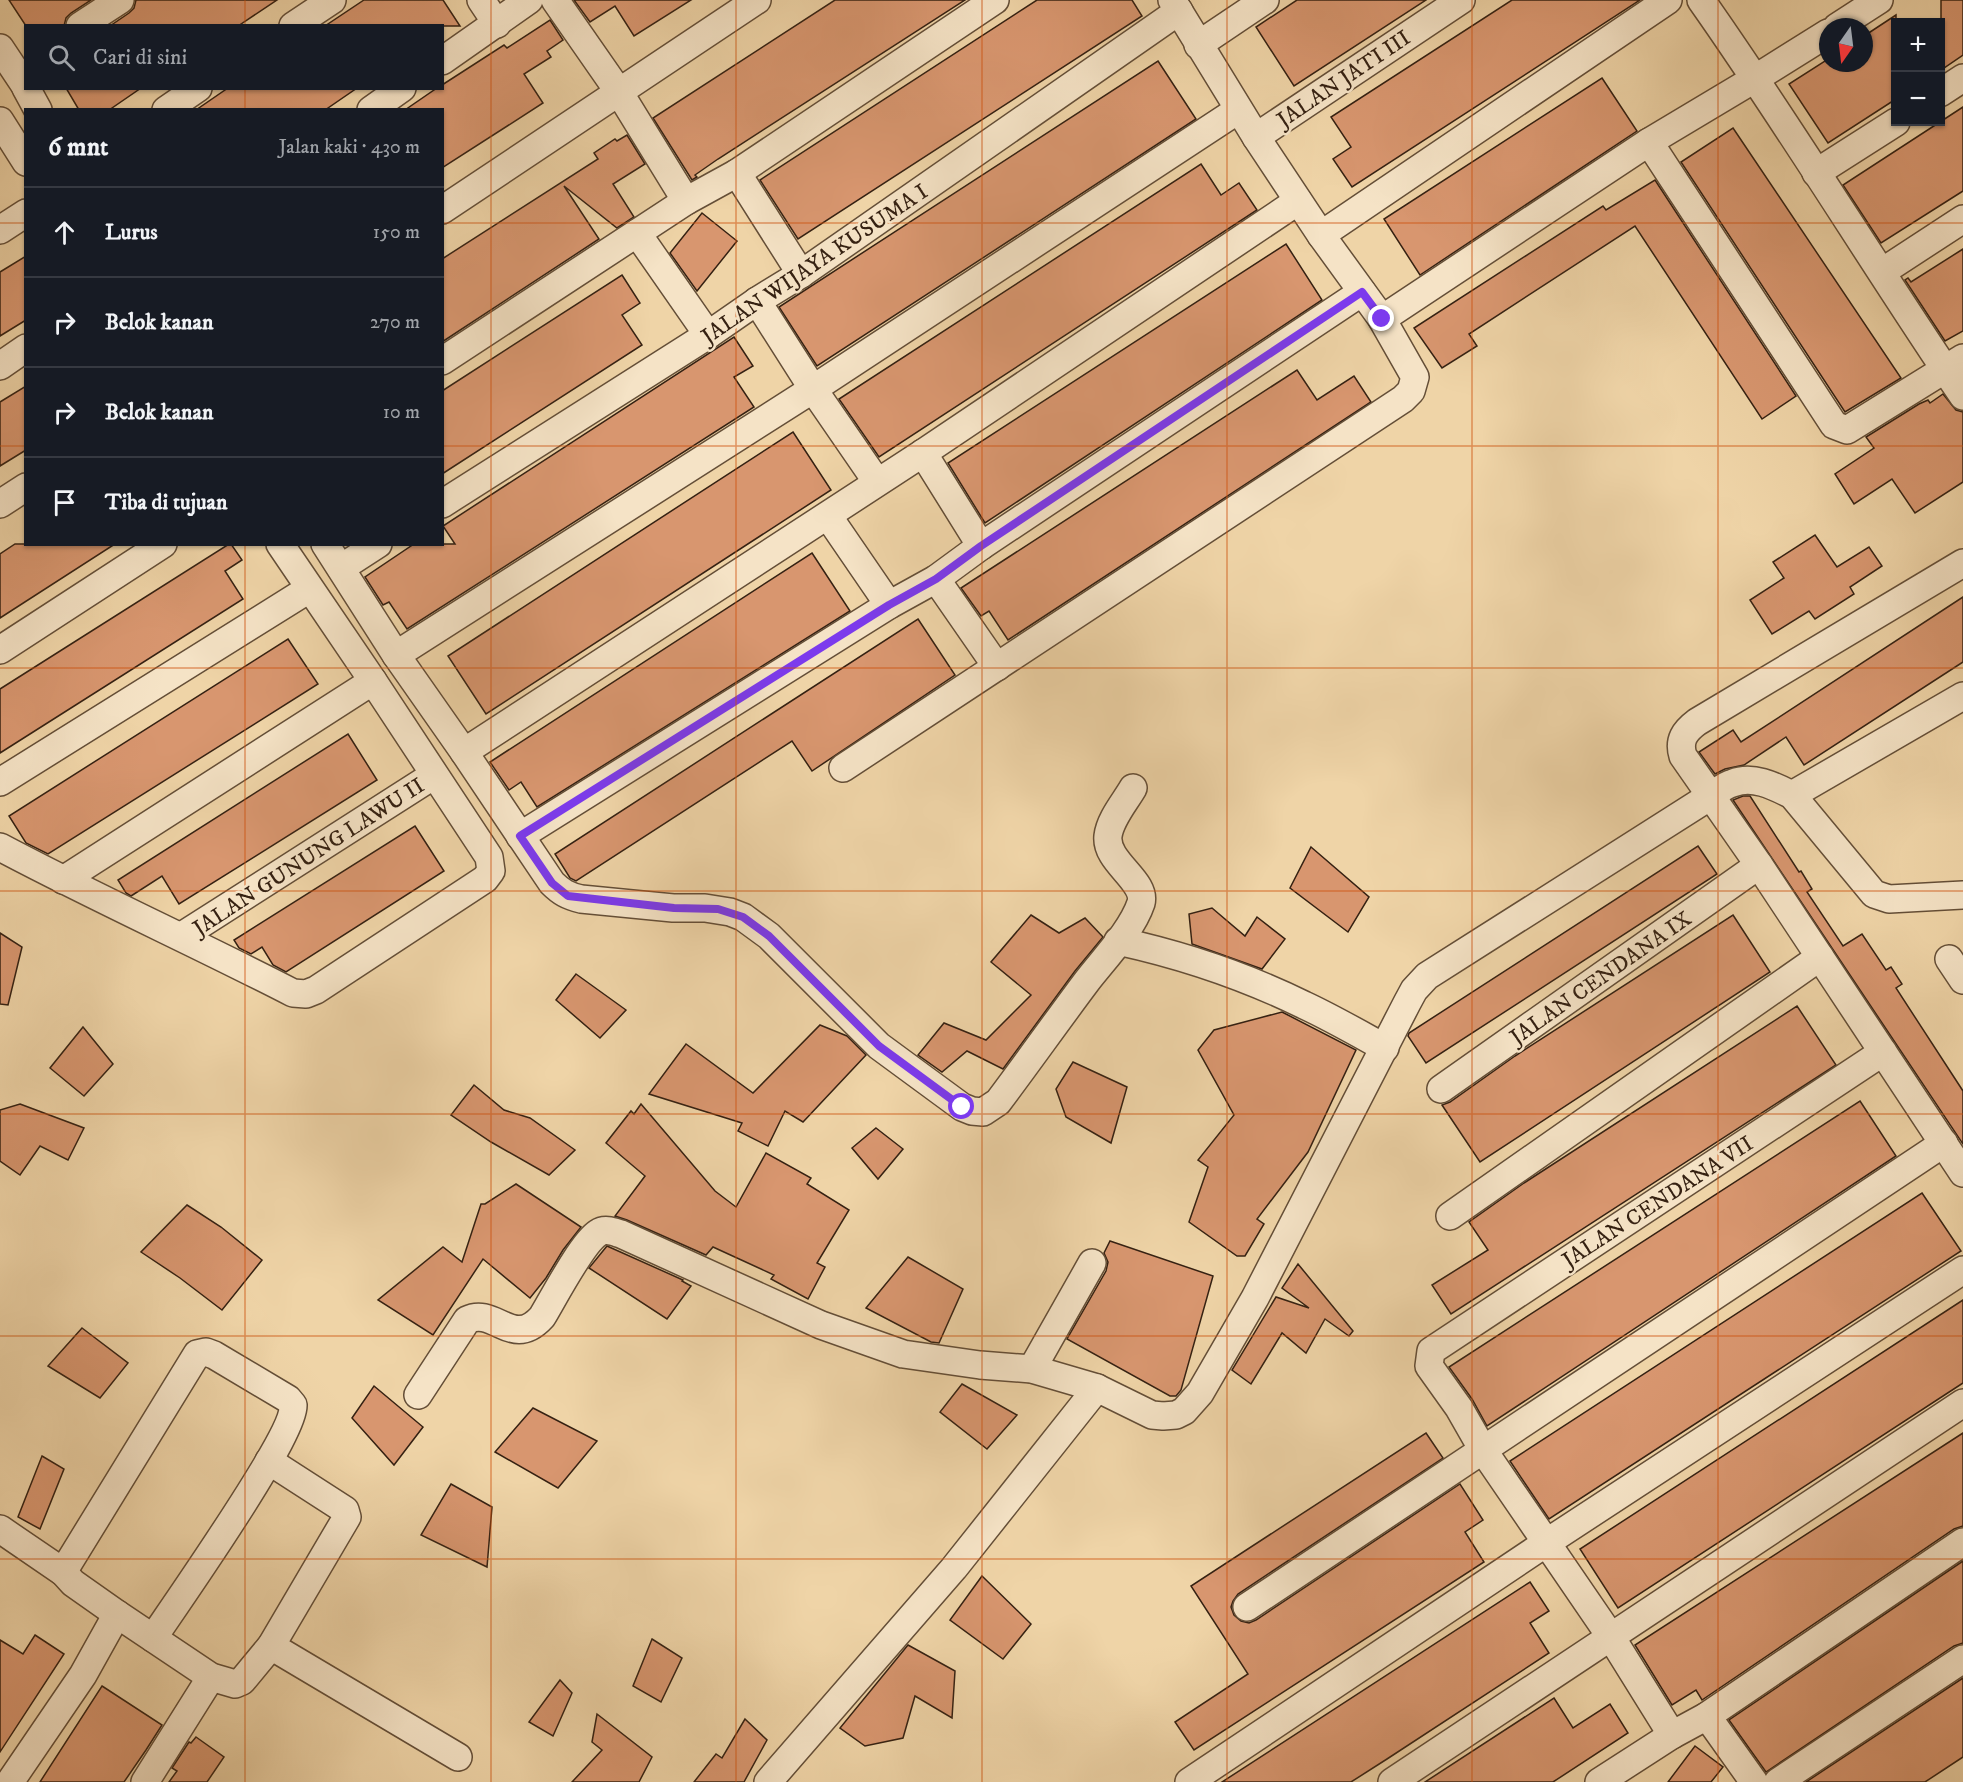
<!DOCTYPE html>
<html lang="id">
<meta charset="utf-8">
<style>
:root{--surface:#171b24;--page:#242831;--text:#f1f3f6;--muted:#9ea1a6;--line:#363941}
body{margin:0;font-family:"IM FELL DW Pica",serif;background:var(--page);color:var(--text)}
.controls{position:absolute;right:18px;top:18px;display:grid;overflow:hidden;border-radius:0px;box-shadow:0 2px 4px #0004}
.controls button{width:54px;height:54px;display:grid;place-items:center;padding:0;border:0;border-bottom:2px solid var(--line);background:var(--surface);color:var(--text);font:30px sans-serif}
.compass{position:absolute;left:1819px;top:18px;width:54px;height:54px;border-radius:50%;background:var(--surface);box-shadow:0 2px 4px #0004;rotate:194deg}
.stop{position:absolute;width:18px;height:18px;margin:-14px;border:4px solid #7c3aed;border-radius:50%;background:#fff}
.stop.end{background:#7c3aed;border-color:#fff;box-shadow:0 2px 6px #0008}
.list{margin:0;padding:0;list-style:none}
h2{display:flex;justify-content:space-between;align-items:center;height:78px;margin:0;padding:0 24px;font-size:26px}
h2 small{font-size:20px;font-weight:400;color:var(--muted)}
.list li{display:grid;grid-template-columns:39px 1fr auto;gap:18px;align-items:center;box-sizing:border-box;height:90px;padding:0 24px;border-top:2px solid var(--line)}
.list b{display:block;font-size:22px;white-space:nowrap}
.list em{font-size:20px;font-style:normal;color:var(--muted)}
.icon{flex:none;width:33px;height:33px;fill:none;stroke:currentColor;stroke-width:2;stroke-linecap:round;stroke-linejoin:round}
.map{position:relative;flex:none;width:1963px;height:1782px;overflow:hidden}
.search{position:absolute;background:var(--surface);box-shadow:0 2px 4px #0004;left:24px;top:24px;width:420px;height:66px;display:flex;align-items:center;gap:15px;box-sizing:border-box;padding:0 21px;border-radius:0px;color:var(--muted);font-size:22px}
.panel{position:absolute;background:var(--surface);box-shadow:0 2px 4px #0004;left:24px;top:108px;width:420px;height:438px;border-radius:0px}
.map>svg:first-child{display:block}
.building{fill:#d8966f;stroke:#352112;stroke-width:1.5}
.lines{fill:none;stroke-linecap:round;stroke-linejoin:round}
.street-casing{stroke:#644e37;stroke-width:30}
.street{stroke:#f5e3c6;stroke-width:27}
.route{stroke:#7c3aed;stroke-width:8}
.grid{fill:none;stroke:#cd510d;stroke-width:1.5;stroke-opacity:0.55}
.labels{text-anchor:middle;stroke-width:5;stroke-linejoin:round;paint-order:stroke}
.street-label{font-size:22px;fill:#352112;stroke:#f5e3c6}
</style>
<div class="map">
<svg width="1963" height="1782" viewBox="0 0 1963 1782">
<rect width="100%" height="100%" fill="#efd4a7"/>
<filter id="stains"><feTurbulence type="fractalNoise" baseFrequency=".00333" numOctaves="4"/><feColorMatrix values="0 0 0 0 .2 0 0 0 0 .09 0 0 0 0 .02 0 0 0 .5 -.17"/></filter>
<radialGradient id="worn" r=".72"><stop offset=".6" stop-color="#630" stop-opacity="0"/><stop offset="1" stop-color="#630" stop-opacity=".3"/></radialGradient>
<!-- building -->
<g class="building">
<path d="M 9,0 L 91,0 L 71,13 L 66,18 L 64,26 L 26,26 Z"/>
<path d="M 136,0 L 277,0 L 238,26 L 110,26 L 129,13 L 134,8 Z"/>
<path d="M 364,0 L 443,0 L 460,26 L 325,26 Z"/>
<path d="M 574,0 L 691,0 L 634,36 L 615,6 L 590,22 Z"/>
<path d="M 835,0 L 965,0 L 718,159 L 695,175 L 697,177 L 692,180 L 653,118 Z"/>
<path d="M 1037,0 L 1132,0 L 1142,16 L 798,239 L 760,180 Z"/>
<path d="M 1297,0 L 1426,0 L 1294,86 L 1256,27 Z"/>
<path d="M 1512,0 L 1640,0 L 1352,187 L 1333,159 L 1351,147 L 1331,117 Z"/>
<path d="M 1941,0 L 1963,0 L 1963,55 L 1941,70 Z"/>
<path d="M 1896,15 L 1896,99 L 1828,143 L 1789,84 L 1828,59 L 1828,63 L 1864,63 L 1864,36 Z"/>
<path d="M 550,20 L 563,40 L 547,51 L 551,57 L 524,74 L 543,103 L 442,168 L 442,110 L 405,110 L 437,88 L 442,88 L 442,85 L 504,45 L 507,48 Z"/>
<path d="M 1158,61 L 1196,119 L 817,366 L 779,307 Z"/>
<path d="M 1602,78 L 1637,131 L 1420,275 L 1384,219 Z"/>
<path d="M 66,88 L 141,88 L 109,110 L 79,110 Z"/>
<path d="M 228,88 L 357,88 L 325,110 L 196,110 Z"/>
<path d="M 1963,107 L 1963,191 L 1881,243 L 1843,185 Z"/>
<path d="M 1733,128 L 1901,378 L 1845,412 L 1681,162 Z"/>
<path d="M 627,135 L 645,164 L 613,184 L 634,217 L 617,228 L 564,186 L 599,239 L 442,342 L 442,259 L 598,159 L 594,153 L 615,139 L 617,141 Z"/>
<path d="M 1201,164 L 1221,195 L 1239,183 L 1257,210 L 879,457 L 839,399 Z"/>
<path d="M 1655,180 L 1796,396 L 1762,419 L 1635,226 L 1469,334 L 1477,346 L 1442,368 L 1414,328 L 1603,206 L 1606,210 Z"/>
<path d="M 702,213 L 737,241 L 697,291 L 670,253 Z"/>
<path d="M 1286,244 L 1322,300 L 985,523 L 948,463 Z"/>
<path d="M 1963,249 L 1963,331 L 1945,341 L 1905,280 L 1908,278 L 1911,282 Z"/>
<path d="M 26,256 L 26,320 L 0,336 L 0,272 Z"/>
<path d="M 622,275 L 640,303 L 622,315 L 642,345 L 442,474 L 442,391 Z"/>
<path d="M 734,337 L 753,366 L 734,377 L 754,407 L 407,629 L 389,602 L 383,605 L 365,577 L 414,544 L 455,544 L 443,526 Z"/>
<path d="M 1297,370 L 1317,400 L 1354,376 L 1371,402 L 1008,640 L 989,611 L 981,616 L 961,588 Z"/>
<path d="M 26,386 L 26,450 L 0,466 L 0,402 Z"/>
<path d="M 1943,394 L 1956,410 L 1963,412 L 1963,482 L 1915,513 L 1892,479 L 1854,504 L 1835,474 L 1874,448 L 1866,437 L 1919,404 L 1928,400 L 1930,403 Z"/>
<path d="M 793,432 L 831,490 L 486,714 L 448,656 Z"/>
<path d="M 1815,535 L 1837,567 L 1869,547 L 1882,566 L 1850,587 L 1854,594 L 1815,619 L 1809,611 L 1772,634 L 1750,600 L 1784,578 L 1773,562 Z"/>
<path d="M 15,544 L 115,544 L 0,618 L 0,554 Z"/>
<path d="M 229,544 L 231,544 L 242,560 L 225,571 L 243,599 L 0,753 L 0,689 Z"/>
<path d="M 812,553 L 850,611 L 537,807 L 521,782 L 509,790 L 490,762 Z"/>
<path d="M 1963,597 L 1963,662 L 1804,765 L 1786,737 L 1744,765 L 1725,769 L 1715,774 L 1699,752 L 1733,730 L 1741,742 Z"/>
<path d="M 918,619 L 955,675 L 812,771 L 792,741 L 576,881 L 570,878 L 555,854 Z"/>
<path d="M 288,639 L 318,684 L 48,854 L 26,843 L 9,816 Z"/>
<path d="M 348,734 L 377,780 L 179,904 L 162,876 L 131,896 L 126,893 L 118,880 Z"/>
<path d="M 1743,796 L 1750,796 L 1799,872 L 1801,871 L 1812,889 L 1807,892 L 1843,946 L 1862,934 L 1886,970 L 1891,967 L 1902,984 L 1896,988 L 1963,1091 L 1963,1144 L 1733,800 Z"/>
<path d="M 415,826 L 444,871 L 286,972 L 273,965 L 262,947 L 251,954 L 239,948 L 234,940 Z"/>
<path d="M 1698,846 L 1717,874 L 1426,1063 L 1408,1036 L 1409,1033 Z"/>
<path d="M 1311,847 L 1369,897 L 1348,932 L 1290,888 Z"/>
<path d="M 1212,908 L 1245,936 L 1257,917 L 1285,939 L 1262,969 L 1192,944 L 1189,914 Z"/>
<path d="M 1031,915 L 1059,933 L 1085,918 L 1103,937 L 1075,971 L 1003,1069 L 967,1051 L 942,1072 L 918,1055 L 944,1023 L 986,1040 L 1031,995 L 991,962 Z"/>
<path d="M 1733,915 L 1770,972 L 1480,1162 L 1442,1105 L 1450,1102 L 1515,1056 Z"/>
<path d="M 0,933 L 22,947 L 8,1005 L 0,1004 Z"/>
<path d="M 576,974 L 626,1010 L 600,1038 L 556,1000 Z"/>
<path d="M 1797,1006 L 1836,1065 L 1451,1314 L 1432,1285 L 1488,1250 L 1469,1222 L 1524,1183 Z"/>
<path d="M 1282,1012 L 1356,1050 L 1308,1152 L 1257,1219 L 1264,1224 L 1245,1256 L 1237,1256 L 1189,1222 L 1208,1167 L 1198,1160 L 1234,1115 L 1198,1050 L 1214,1030 Z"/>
<path d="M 820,1025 L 847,1036 L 866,1055 L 803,1122 L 785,1111 L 768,1146 L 738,1131 L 742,1123 L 649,1094 L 686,1044 L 753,1093 Z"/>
<path d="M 83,1027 L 113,1064 L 84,1096 L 50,1068 Z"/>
<path d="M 1073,1062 L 1127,1087 L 1111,1143 L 1066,1117 L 1056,1089 Z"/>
<path d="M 474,1085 L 504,1110 L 530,1118 L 575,1150 L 549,1175 L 491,1142 L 451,1115 Z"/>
<path d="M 1860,1101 L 1896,1156 L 1487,1426 L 1472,1399 L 1449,1367 Z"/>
<path d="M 20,1104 L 84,1128 L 68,1160 L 40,1146 L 20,1175 L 0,1161 L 0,1110 Z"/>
<path d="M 641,1104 L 715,1191 L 736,1207 L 766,1153 L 811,1178 L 807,1184 L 849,1210 L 817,1263 L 825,1267 L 808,1299 L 771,1279 L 774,1275 L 713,1247 L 706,1255 L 627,1220 L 615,1216 L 645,1176 L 606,1143 L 631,1111 L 634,1114 Z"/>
<path d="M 876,1128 L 903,1149 L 878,1179 L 852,1148 Z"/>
<path d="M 516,1184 L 581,1227 L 563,1250 L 546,1278 L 530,1298 L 483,1259 L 433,1335 L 378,1300 L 443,1247 L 462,1262 L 481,1204 L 485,1204 Z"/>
<path d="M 1922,1193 L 1961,1251 L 1549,1519 L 1510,1461 Z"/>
<path d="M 187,1205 L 221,1227 L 262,1260 L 222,1310 L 180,1278 L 141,1252 Z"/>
<path d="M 1110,1241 L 1213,1276 L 1181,1390 L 1176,1396 L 1170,1396 L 1067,1339 L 1106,1271 L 1108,1262 L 1104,1253 Z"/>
<path d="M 607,1246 L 683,1280 L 682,1281 L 691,1286 L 667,1319 L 589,1268 Z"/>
<path d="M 908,1257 L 963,1289 L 939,1343 L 931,1342 L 866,1308 Z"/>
<path d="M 1298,1264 L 1353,1331 L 1349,1336 L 1325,1319 L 1306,1353 L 1282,1333 L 1251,1384 L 1232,1370 L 1276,1297 L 1309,1308 L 1282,1288 Z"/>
<path d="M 1963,1300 L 1963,1383 L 1618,1608 L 1580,1549 Z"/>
<path d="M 82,1328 L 128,1363 L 100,1398 L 48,1366 Z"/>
<path d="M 962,1384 L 1017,1415 L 987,1449 L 940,1412 Z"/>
<path d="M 374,1386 L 423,1427 L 394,1465 L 352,1418 Z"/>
<path d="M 533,1408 L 597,1441 L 558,1488 L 495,1452 Z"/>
<path d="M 1426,1433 L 1443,1458 L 1238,1594 L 1233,1601 L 1231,1607 L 1234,1615 L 1241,1621 L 1249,1623 L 1256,1620 L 1460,1484 L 1483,1520 L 1465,1532 L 1484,1562 L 1194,1750 L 1175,1722 L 1248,1674 L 1191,1586 Z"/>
<path d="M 1963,1433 L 1963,1526 L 1954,1529 L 1702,1700 L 1696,1690 L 1672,1705 L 1635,1645 Z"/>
<path d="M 42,1456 L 64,1469 L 40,1529 L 18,1517 Z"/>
<path d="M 451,1484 L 492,1507 L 487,1567 L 421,1535 Z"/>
<path d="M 1963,1561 L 1963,1643 L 1954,1646 L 1766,1772 L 1729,1720 Z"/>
<path d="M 982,1576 L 1031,1624 L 1003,1659 L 950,1620 Z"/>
<path d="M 1530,1582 L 1549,1611 L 1530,1623 L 1549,1653 L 1387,1759 L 1351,1782 L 1222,1782 Z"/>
<path d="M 35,1635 L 64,1654 L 0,1752 L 0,1640 L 23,1654 Z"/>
<path d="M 652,1639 L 682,1658 L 661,1702 L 633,1686 Z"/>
<path d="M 908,1645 L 955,1671 L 952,1718 L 915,1696 L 903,1738 L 865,1746 L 840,1728 Z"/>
<path d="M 1963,1678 L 1963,1757 L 1925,1782 L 1806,1782 Z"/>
<path d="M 560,1680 L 572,1693 L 553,1736 L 529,1722 Z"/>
<path d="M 102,1686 L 162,1725 L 146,1750 L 124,1782 L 40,1782 Z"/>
<path d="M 1554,1698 L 1573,1728 L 1610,1704 L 1628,1733 L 1553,1782 L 1425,1782 Z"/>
<path d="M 597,1714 L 652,1757 L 639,1782 L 572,1782 L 602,1750 L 592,1742 Z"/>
<path d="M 745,1719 L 767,1740 L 744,1782 L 694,1782 L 716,1754 L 722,1758 Z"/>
<path d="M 196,1737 L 224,1757 L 207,1782 L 169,1782 L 177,1771 L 172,1768 L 189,1742 L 191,1743 Z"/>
<path d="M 1695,1746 L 1723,1767 L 1711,1782 L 1668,1782 Z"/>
</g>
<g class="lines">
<defs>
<g id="street">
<path d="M 481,0 L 497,24"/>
<path d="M 555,0 L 619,92 L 686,201"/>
<path d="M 1172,0 L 1256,137 L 1321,235 L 1382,319 L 1649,142 L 1756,78 L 1828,33"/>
<path d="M 1701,0 C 1792,129 1874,265 1963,396"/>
<path d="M 80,26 L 120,0"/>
<path d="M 293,26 L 332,0"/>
<path d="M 1837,27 L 1879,0"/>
<path d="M 1198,45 L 1265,0"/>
<path d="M 0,48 L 26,87"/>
<path d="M 442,61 L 529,0"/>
<path d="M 26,88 L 38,110"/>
<path d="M 1940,93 L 1963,78"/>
<path d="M 166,110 L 198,88"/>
<path d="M 371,110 L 402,88"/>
<path d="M 0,121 L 26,162"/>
<path d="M 1256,137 L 1461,0"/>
<path d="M 1649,142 L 1834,425 L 1847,430 L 1963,358"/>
<path d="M 737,173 L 801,274"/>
<path d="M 1816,173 L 1896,122"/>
<path d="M 442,210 L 757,0"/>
<path d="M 0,230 L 26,213"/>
<path d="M 637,233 L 708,335"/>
<path d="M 1321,235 L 1668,0"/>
<path d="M 1882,272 L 1963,219"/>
<path d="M 757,301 L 813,389 L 877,482"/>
<path d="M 442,361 L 686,201 L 737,173 L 995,0"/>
<path d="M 0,366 L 26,348"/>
<path d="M 923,453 L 981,546"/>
<path d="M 0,504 L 26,487"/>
<path d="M 442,504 L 708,335 L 757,301 L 801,274 L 1179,11"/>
<path d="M 828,516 L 889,605"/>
<path d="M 325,544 L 396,655 L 464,752 L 552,883 C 561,892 568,896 581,899 L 673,908 L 705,908 L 730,912 L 743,917 L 769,936 L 879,1046 L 962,1107 L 972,1111 L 983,1112 L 998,1102 C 1028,1062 1057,1021 1087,981 C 1104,959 1132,930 1141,903 C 1147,881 1105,862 1108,836 C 1110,819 1125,802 1133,788"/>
<path d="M 1963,563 L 1697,722 C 1685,731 1678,740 1683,756 L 1759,865 L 1963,1173"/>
<path d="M 341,568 L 378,544"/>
<path d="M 936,579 L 997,667"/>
<path d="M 0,650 L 163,544"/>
<path d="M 396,655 L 813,389 L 1238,110"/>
<path d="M 464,752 L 923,453 L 1298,201"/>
<path d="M 843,768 L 1403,399 L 1411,391 L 1415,377 L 1382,319"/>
<path d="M 0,782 L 309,589"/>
<path d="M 1792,795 L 1963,696"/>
<path d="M 520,836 L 889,605 L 936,579 L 981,546 L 1362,292"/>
<path d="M 0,847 C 96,898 196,943 293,993 L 306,994 L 316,990 L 485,879 L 491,871 L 489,857 L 373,681 L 280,544"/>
<path d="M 63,880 L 373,681"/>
<path d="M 182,936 L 434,775"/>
<path d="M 1118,941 C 1182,955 1245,976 1304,1005 C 1332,1018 1358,1033 1385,1048"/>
<path d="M 1949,959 L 1963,980"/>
<path d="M 1441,1089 L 1759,865"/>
<path d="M 1450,1216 L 1820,957"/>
<path d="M 1032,1369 L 1092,1263"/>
<path d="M 418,1395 L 467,1320 C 495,1306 512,1350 542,1317 C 553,1299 582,1243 598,1233 C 605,1228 614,1232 621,1234 L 821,1325 L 903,1354 L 980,1365 L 1032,1369 L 1097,1388"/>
<path d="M 0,1529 L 63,1572 L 73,1583 L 117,1614 L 211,1677 L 235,1684 L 242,1681 L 271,1646 L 347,1517 L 345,1510 L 269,1461"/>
<path d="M 63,1572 L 197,1354 L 206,1352 L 214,1355 L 288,1399 L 293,1405 C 296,1433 176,1604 153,1638"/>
<path d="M 1247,1607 L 1944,1143"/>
<path d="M 271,1646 L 458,1757"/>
<path d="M 1707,1716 L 1754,1782"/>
<path d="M 1672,1735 L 1611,1637 L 1483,1450 L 1459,1408 L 1429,1366 L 1431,1351 L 1883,1052"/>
<path d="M 10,1782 L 83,1675 L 117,1614"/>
<path d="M 145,1782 L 211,1677"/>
<path d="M 768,1782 L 954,1568 L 1097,1388 L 1152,1415 L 1163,1416 L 1176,1415 L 1184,1411 L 1200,1393 L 1255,1298 L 1407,1003 L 1414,990 L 1427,976 L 1712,795 C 1718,791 1725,785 1733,783 C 1753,775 1774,786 1792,795 L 1874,894 L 1889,899 L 1963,895"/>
<path d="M 1189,1782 L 1546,1543 L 1963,1270"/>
<path d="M 1392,1782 L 1963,1403"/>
<path d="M 1599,1782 L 1672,1735 L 1707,1716 L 1963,1542"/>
<path d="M 1778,1782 L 1963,1659"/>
</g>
</defs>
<!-- street casing -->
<use href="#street" class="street-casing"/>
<!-- street -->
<use href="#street" class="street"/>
</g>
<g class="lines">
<!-- route -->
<path class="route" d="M 962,1107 L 879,1046 L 769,936 L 743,917 L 718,909 L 674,908 L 568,896 L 552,883 L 520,836 L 889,605 L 936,579 L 981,546 L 1362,292 L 1382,319"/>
</g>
<!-- grid -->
<path class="grid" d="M 245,0 L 245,26M 491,0 L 491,1782M 736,0 L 736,1782M 982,0 L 982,1782M 1227,0 L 1227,1782M 1472,0 L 1472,1782M 1718,0 L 1718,1782M 245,88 L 245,110M 0,223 L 26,223M 442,223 L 1963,223M 0,446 L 26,446M 442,446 L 1963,446M 245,544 L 245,1782M 0,668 L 1963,668M 0,891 L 1963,891M 0,1114 L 1963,1114M 0,1336 L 1963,1336M 0,1559 L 1963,1559"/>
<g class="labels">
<!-- street labels -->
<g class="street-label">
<text transform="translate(1343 78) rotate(-34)" y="8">JALAN JATI III</text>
<text transform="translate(814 263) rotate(-34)" y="8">JALAN WIJAYA KUSUMA I</text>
<text transform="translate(308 856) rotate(-33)" y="8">JALAN GUNUNG LAWU II</text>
<text transform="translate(1600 977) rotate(-35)" y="8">JALAN CENDANA IX</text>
<text transform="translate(1657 1201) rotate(-33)" y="8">JALAN CENDANA VII</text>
</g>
</g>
<rect width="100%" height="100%" filter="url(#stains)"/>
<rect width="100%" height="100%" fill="url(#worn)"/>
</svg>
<div class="controls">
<button>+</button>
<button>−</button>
</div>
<svg class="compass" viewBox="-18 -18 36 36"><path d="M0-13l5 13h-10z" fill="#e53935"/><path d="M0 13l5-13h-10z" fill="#9ea1a6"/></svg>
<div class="stop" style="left:962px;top:1107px"></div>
<div class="stop end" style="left:1382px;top:319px"></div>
<div class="search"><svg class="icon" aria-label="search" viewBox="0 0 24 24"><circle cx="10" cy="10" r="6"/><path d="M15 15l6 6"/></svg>Cari di sini</div>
<section class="panel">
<h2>6 mnt<small>Jalan kaki · 430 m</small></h2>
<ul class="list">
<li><svg class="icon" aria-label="ahead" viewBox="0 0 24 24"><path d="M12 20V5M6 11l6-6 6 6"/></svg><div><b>Lurus</b></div><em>150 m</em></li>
<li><svg class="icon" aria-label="right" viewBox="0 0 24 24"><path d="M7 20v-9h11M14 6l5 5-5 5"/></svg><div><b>Belok kanan</b></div><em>270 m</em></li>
<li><svg class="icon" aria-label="right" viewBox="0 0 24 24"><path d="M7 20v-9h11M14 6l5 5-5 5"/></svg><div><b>Belok kanan</b></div><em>10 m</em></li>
<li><svg class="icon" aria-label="arrive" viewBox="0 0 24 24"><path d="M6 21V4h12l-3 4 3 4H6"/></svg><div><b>Tiba di tujuan</b></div></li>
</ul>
</section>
</div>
